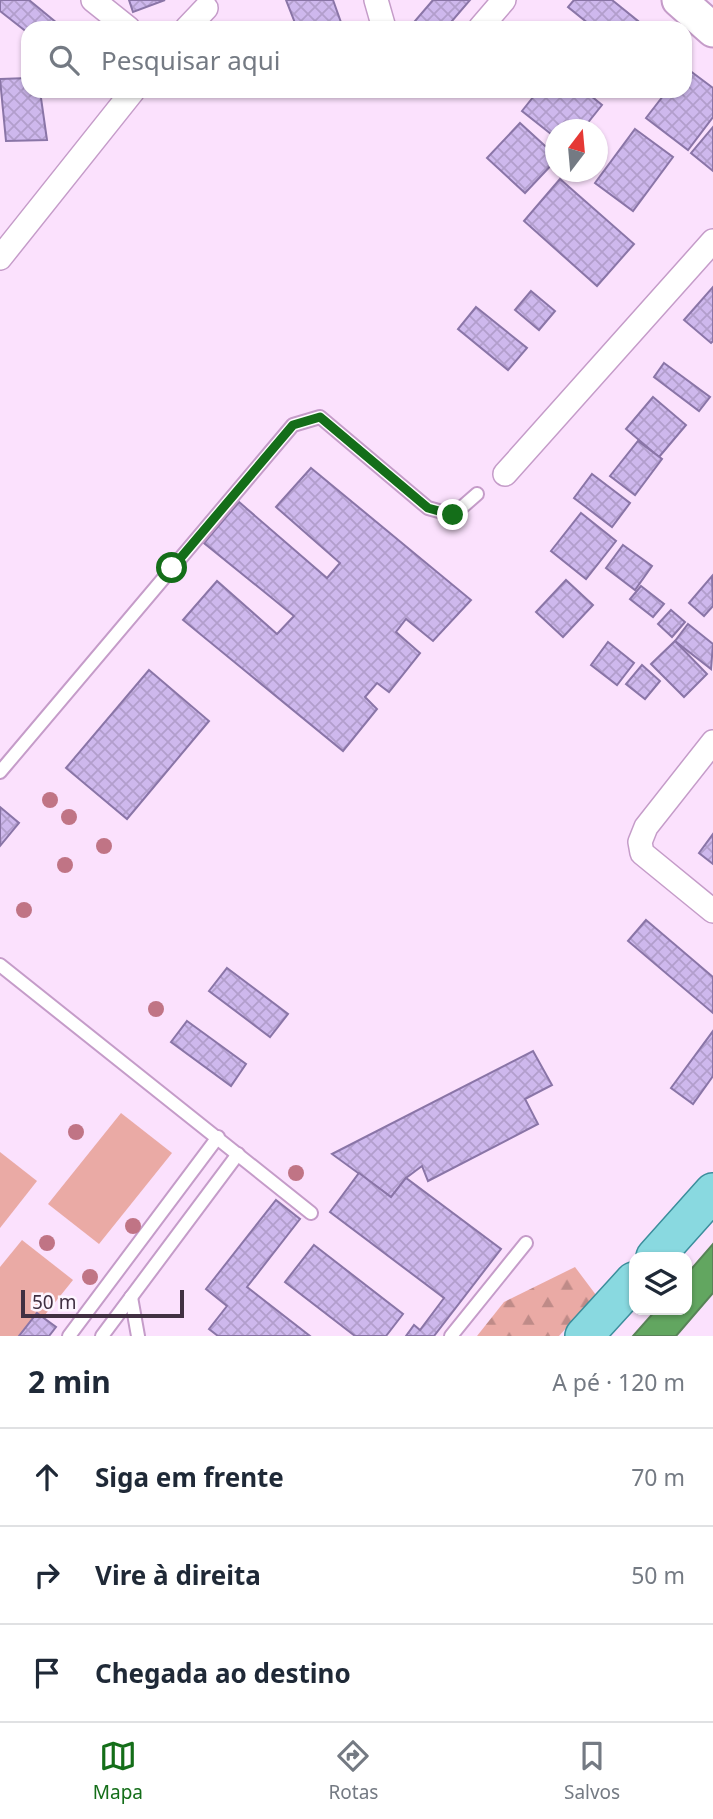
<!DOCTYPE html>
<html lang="pt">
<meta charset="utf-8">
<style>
:root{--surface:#fff;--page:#f2f2f3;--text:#1f2937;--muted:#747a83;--line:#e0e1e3;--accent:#146e19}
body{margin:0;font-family:"Noto Sans",sans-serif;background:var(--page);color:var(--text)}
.controls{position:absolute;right:21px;bottom:21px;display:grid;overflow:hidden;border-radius:14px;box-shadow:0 2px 5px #0004}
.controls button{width:63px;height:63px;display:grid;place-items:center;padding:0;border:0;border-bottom:2px solid var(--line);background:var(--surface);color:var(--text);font:35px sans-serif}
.compass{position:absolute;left:545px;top:119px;width:63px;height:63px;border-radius:50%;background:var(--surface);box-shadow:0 2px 5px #0004;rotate:16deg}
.scale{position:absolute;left:21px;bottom:18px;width:163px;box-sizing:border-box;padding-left:7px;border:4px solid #413042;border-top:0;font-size:19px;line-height:24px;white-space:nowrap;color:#413042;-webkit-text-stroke:5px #fef5ff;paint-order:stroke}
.stop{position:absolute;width:21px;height:21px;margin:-16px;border:5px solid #146e19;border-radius:50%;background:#fff}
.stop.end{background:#146e19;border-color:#fff;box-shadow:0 2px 7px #0008}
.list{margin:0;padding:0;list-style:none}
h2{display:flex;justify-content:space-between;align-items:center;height:91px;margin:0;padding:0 28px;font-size:30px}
h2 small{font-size:23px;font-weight:400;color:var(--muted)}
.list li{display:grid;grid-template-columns:46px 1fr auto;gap:21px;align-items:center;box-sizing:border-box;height:98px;padding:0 28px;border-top:2px solid var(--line)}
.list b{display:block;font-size:26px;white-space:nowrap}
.list em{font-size:23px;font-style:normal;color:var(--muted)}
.icon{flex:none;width:38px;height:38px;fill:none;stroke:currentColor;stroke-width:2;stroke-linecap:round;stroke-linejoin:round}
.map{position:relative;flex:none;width:713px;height:1336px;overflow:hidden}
.search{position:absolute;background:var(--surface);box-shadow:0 2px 5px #0004;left:21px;right:21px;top:21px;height:77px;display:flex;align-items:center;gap:18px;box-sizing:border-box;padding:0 24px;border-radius:21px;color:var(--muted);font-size:26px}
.sheet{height:385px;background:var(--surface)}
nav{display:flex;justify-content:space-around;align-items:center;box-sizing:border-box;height:98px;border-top:2px solid var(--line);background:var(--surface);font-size:19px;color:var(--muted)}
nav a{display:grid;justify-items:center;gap:4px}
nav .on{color:var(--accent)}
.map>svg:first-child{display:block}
.grass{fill:#eaaaa5}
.forest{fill:url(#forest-firs)}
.water{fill:#62a660;stroke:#588357;stroke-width:2}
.building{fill:url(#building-cross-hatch);stroke:#8a75a7;stroke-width:2}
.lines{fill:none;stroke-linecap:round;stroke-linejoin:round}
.lane-casing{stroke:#c59cc9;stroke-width:16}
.street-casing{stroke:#c59cc9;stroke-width:26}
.secondary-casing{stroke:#c59cc9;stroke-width:37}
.primary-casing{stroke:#3c8e9c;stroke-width:40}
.lane{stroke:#fff;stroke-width:12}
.street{stroke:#fff;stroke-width:23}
.secondary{stroke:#fff;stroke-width:33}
.primary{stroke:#89d9e0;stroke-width:37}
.tree{fill:#c07485}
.route{stroke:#146e19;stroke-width:9}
</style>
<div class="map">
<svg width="713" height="1336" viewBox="0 0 713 1336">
<defs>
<pattern id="forest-firs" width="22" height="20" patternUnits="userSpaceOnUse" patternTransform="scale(1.75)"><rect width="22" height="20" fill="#eaaaa5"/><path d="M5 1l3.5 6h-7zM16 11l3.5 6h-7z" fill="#bf8b88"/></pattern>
<pattern id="building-cross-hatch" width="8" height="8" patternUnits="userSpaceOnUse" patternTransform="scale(1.75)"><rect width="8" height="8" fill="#ceb8ed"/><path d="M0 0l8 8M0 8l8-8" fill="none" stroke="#b29ecc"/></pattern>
</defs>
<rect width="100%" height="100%" fill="#fbe1fd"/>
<!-- grass -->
<g class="grass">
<path d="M 121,1113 L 172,1153 L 99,1244 L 48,1204 Z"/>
<path d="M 0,1152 L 37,1181 L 0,1228 Z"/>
<path d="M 22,1240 L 73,1280 L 28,1336 L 0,1336 L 0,1267 Z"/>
</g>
<!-- forest -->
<path class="forest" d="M 575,1267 L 596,1295 L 559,1336 L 477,1336 L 504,1302 Z"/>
<!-- water -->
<path class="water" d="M 713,1244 L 713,1293 L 676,1336 L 633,1336 L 656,1310 L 687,1310 L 687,1274 Z"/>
<!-- building -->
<g class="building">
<path d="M 0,0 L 29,0 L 63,28 L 28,28 L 28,33 L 0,11 Z"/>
<path d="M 129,0 L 165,0 L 133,12 Z"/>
<path d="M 286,0 L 333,0 L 343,28 L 297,28 Z"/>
<path d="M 433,0 L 470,0 L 446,28 L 409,28 Z"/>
<path d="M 574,0 L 612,0 L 638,21 L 632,28 L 594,28 L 568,7 Z"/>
<path d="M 685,67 L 713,88 L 713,117 L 688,150 L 646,118 L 667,91 L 685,91 Z"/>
<path d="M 28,78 L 28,91 L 40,91 L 47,140 L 6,141 L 0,79 Z"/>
<path d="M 538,91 L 585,91 L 602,105 L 582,130 L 556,130 L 556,138 L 522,111 Z"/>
<path d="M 520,123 L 556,156 L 556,160 L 525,193 L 487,158 Z"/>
<path d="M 713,127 L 713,171 L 691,153 Z"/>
<path d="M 635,129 L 673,157 L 633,211 L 595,183 Z"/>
<path d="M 560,179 L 634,244 L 597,286 L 524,221 Z"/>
<path d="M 713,287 L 713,341 L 711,343 L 684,320 Z"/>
<path d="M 531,291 L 555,311 L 539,330 L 515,310 Z"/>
<path d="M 476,307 L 527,348 L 508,370 L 458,329 Z"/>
<path d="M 664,363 L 710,397 L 699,411 L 654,377 Z"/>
<path d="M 653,397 L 686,425 L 659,457 L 626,429 Z"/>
<path d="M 638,441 L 662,459 L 635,495 L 610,476 Z"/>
<path d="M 311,468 L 471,600 L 433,641 L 406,619 L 396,632 L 420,653 L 389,692 L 377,683 L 365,697 L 377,709 L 343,751 L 183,620 L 217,581 L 277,634 L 294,616 L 204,543 L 239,502 L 327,578 L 340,563 L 276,507 Z"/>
<path d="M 592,474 L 630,503 L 612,527 L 574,498 Z"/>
<path d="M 581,513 L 616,541 L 586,579 L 551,551 Z"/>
<path d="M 623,545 L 652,566 L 635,590 L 606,568 Z"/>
<path d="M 712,576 L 713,606 L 704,616 L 689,603 Z"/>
<path d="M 566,580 L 593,605 L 563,637 L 536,612 Z"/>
<path d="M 641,586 L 664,604 L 653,617 L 630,599 Z"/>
<path d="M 671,610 L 685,622 L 672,637 L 658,624 Z"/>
<path d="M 688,624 L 713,644 L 711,669 L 675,641 Z"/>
<path d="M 675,641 L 707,674 L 684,697 L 651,664 Z"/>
<path d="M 608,642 L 634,663 L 617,685 L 591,665 Z"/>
<path d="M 642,665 L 660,681 L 645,699 L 626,684 Z"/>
<path d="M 149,670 L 209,721 L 127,819 L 66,768 Z"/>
<path d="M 0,807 L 19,823 L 0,846 Z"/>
<path d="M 713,834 L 713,864 L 699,853 Z"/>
<path d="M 646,920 L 713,977 L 713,1013 L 628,941 Z"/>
<path d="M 227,968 L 288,1014 L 270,1037 L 209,991 Z"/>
<path d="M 187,1021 L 246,1064 L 231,1086 L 171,1042 Z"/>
<path d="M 713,1031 L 713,1076 L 693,1104 L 671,1088 Z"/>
<path d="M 533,1051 L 552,1085 L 525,1099 L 538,1124 L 428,1181 L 422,1166 L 406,1178 L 391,1197 L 332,1154 Z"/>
<path d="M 359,1173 L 391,1197 L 406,1178 L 501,1249 L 434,1336 L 406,1336 L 414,1325 L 420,1330 L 444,1298 L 330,1212 Z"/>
<path d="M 276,1200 L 300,1219 L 247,1287 L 310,1336 L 218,1336 L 209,1329 L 227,1306 L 206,1289 Z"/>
<path d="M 314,1245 L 403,1314 L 386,1336 L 355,1336 L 285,1282 Z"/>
<path d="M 37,1313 L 56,1327 L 49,1336 L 19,1336 Z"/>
</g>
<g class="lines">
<defs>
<g id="lane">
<path d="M 0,772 L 293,425 L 320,417 L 428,508 L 453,515 L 477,494"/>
<path d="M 0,965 L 311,1213"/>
<path d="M 131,1297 L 138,1336"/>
<path d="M 69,1336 L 218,1137"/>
<path d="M 102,1336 L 238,1154"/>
<path d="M 451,1336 L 526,1243"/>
</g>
<g id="street">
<path d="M 93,0 L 128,28"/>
<path d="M 376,0 L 384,28"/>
<path d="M 187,28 L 206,8"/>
<path d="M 480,28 L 504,0"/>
<path d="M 0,258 L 133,91"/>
<path d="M 505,474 L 713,241"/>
<path d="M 713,742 L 646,827 L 640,842 L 642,853 L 713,911"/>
</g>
<path id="secondary" d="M 679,0 L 713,30"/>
<g id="primary">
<path d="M 655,1257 L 713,1192"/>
<path d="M 584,1336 L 634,1281"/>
</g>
</defs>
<!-- lane casing -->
<use href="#lane" class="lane-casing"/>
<!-- street casing -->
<use href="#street" class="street-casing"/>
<!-- secondary casing -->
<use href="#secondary" class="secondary-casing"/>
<!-- primary casing -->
<use href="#primary" class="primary-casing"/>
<!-- lane -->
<use href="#lane" class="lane"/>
<!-- street -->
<use href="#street" class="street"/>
<!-- secondary -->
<use href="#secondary" class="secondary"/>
<!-- primary -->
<use href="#primary" class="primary"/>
</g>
<!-- trees -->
<g class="tree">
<circle cx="50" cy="800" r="8"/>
<circle cx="69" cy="817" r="8"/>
<circle cx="104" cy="846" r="8"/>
<circle cx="65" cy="865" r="8"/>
<circle cx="24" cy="910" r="8"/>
<circle cx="156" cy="1009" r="8"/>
<circle cx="76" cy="1132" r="8"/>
<circle cx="296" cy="1173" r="8"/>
<circle cx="133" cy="1226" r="8"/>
<circle cx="47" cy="1243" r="8"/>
<circle cx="90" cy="1277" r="8"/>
</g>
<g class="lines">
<!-- route -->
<path class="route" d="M 172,568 L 293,425 L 320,417 L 428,508 L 453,515"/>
</g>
</svg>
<div class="controls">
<button><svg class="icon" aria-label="layers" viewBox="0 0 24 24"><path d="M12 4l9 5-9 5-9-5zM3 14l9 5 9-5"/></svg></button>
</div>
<svg class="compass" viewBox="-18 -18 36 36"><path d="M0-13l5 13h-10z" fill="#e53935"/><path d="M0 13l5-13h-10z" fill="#747a83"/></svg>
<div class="scale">50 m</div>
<div class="stop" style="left:172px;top:568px"></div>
<div class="stop end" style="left:453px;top:515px"></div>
<div class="search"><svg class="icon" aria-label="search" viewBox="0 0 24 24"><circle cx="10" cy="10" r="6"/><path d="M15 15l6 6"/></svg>Pesquisar aqui</div>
</div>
<section class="sheet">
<h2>2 min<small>A pé · 120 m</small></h2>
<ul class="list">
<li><svg class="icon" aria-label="ahead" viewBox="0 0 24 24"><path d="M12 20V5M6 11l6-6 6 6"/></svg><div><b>Siga em frente</b></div><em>70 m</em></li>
<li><svg class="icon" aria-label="right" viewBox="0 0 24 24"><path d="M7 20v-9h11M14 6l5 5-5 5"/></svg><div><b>Vire à direita</b></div><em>50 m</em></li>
<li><svg class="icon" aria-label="arrive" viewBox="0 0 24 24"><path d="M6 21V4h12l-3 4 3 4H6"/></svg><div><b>Chegada ao destino</b></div></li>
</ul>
</section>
<nav>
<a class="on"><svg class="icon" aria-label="map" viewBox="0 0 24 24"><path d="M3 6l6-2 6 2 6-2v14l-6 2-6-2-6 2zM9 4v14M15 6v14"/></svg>Mapa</a>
<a><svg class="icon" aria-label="directions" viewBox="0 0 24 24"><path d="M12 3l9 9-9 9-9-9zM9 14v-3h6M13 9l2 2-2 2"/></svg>Rotas</a>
<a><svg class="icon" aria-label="saved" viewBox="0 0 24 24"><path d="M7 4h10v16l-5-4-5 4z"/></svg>Salvos</a>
</nav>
